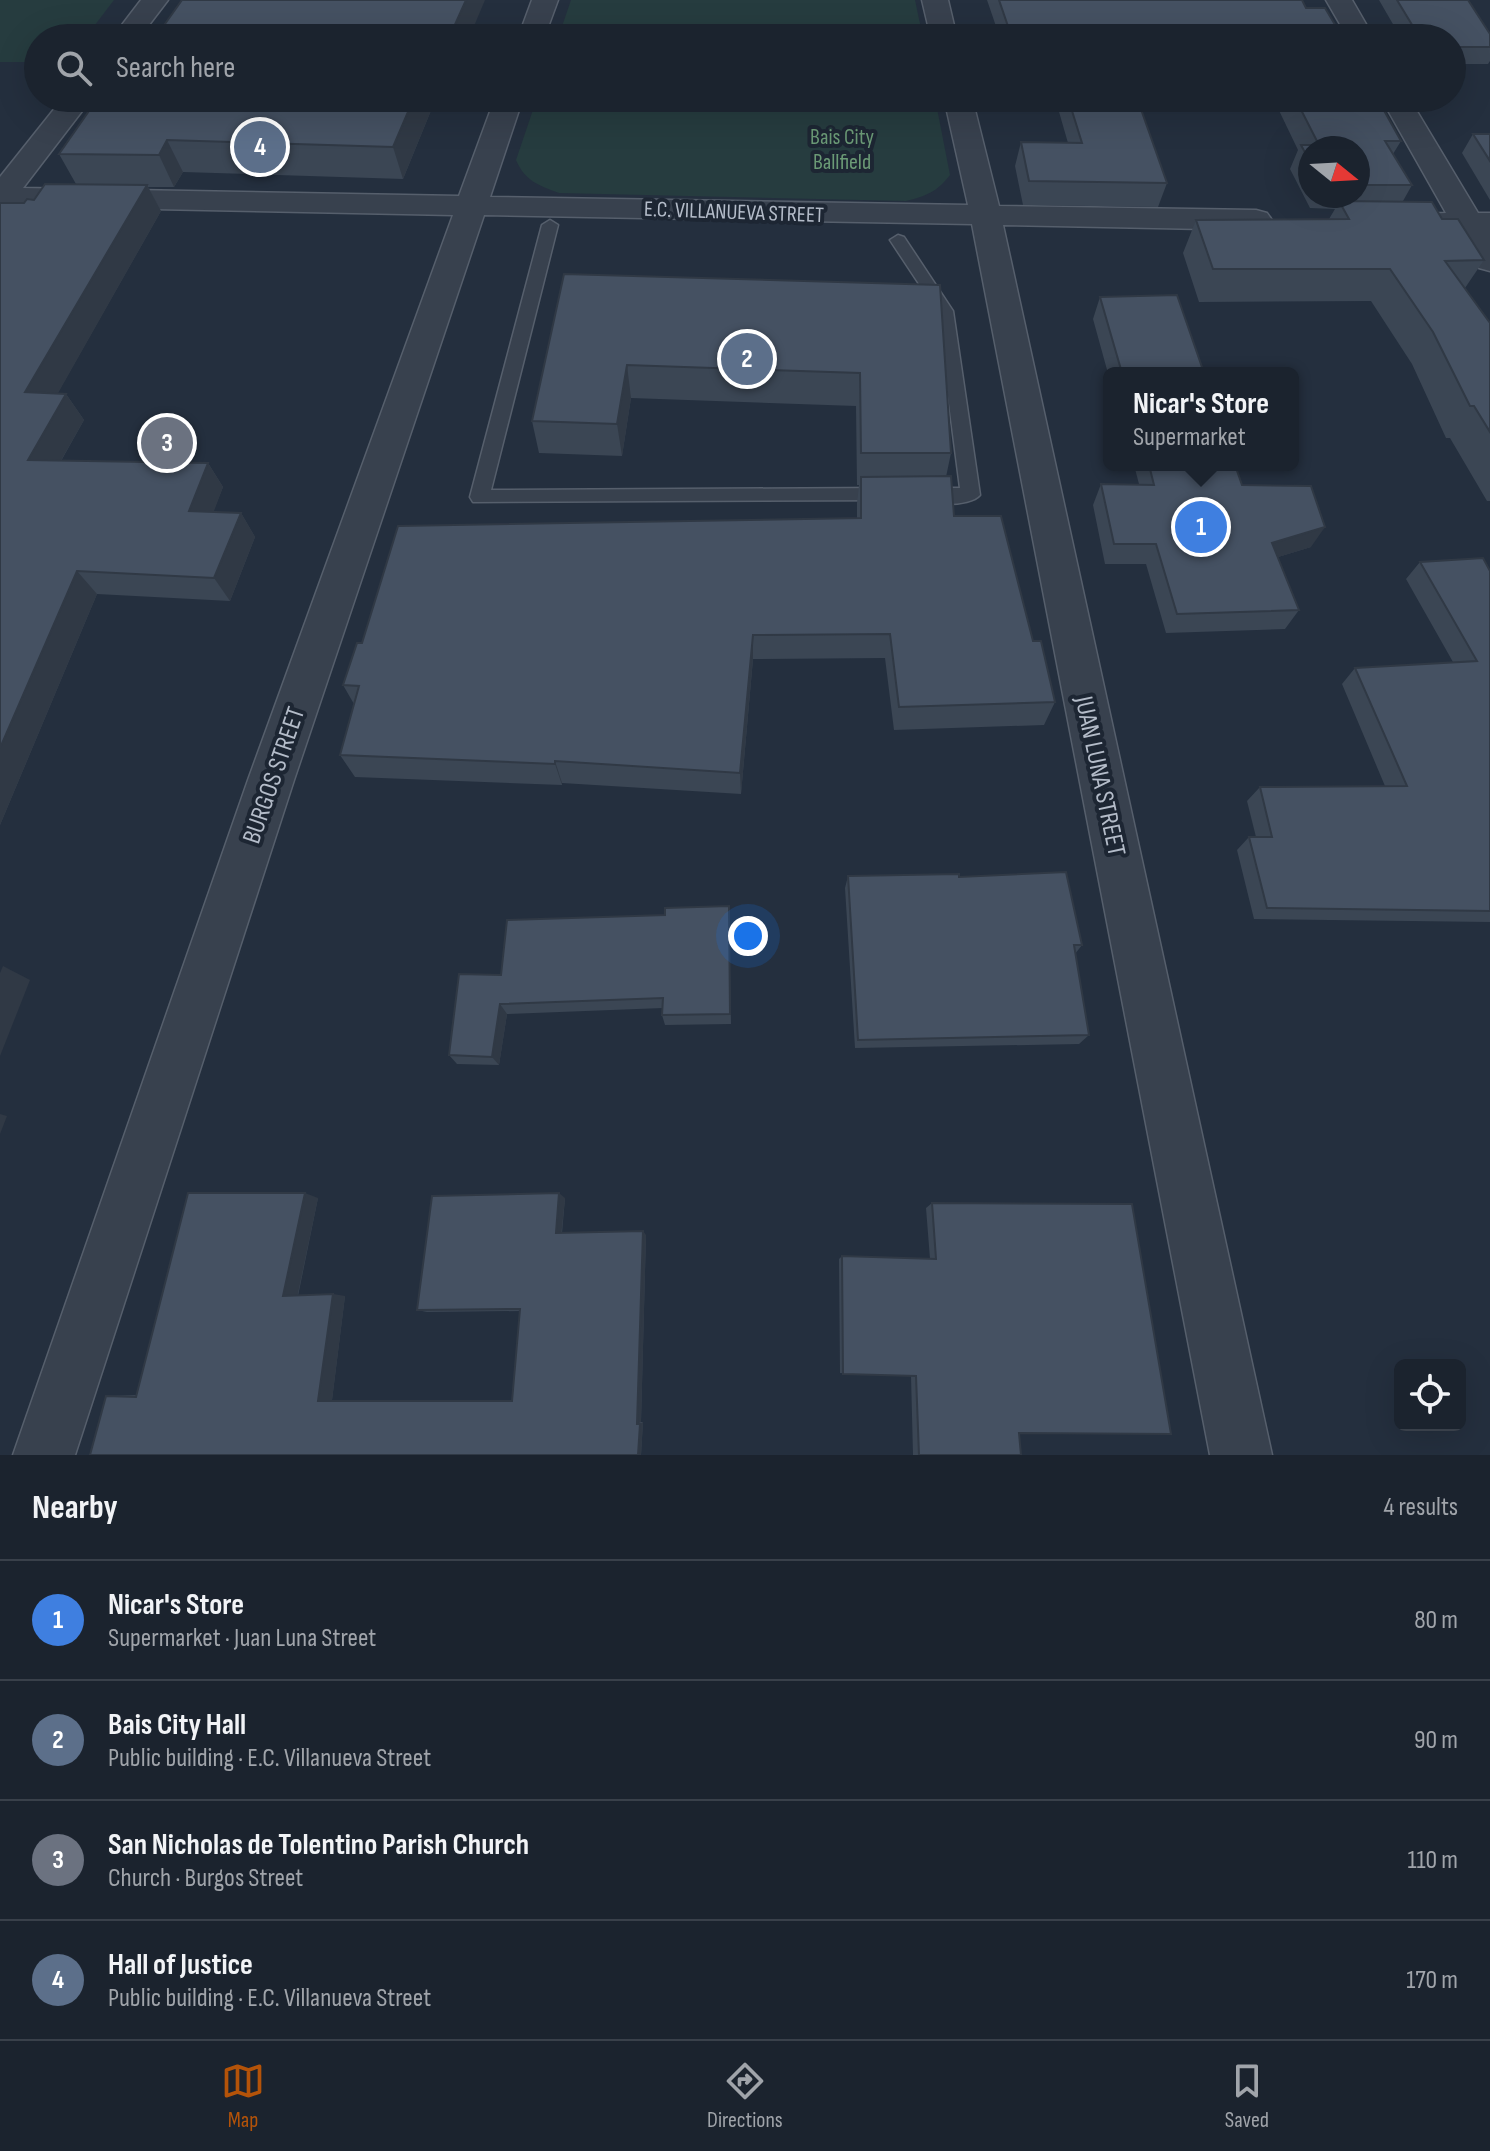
<!DOCTYPE html>
<meta charset="utf-8">
<style>
:root{--surface:#1b232e;--page:#242b36;--text:#f1f3f6;--muted:#a0a4aa;--line:#39404a;--accent:#b45309}
body{margin:0;font-family:"Sofia Sans Condensed",sans-serif;background:var(--page);color:var(--text)}
.controls{position:absolute;right:24px;bottom:24px;display:grid;overflow:hidden;border-radius:12px;box-shadow:0 8px 32px #0002}
.controls button{width:72px;height:72px;display:grid;place-items:center;padding:0;border:0;border-bottom:2px solid var(--line);background:var(--surface);color:var(--text);font:40px sans-serif}
.compass{position:absolute;left:1298px;top:136px;width:72px;height:72px;border-radius:50%;background:var(--surface);box-shadow:0 8px 32px #0002;rotate:108deg}
.you{position:absolute;left:748px;top:936px;width:28px;height:28px;margin:-20px;border:6px solid #fff;border-radius:50%;background:#1a73e8;box-shadow:0 0 0 12px #1a73e833}
.badge{display:grid;place-items:center;width:52px;height:52px;border-radius:50%;background:var(--accent);color:#fff;font-size:26px;font-weight:700}
.pin{position:absolute;translate:-50% -50%;border:4px solid #fff;box-shadow:0 2px 8px #0006}
.popup{position:absolute;left:1103px;top:367px;width:196px;height:104px;box-sizing:border-box;display:grid;place-content:center;border-radius:12px;background:var(--surface);filter:drop-shadow(0 2px 6px #0005);font-size:26px;white-space:nowrap;color:var(--muted)}
.popup b{font-size:30px;color:var(--text)}
.popup::after{content:'';position:absolute;left:50%;top:100%;margin-left:-16px;border:16px solid transparent;border-top-color:var(--surface)}
.list{margin:0;padding:0;list-style:none}
h2{display:flex;justify-content:space-between;align-items:center;height:104px;margin:0;padding:0 32px;font-size:34px}
h2 small{font-size:26px;font-weight:400;color:var(--muted)}
.list li{display:grid;grid-template-columns:52px 1fr auto;gap:24px;align-items:center;box-sizing:border-box;height:120px;padding:0 32px;border-top:2px solid var(--line)}
.list b{display:block;font-size:30px;white-space:nowrap}
.list p{margin:0;font-size:26px;white-space:nowrap;color:var(--muted)}
.list em{font-size:26px;font-style:normal;color:var(--muted)}
.icon{flex:none;width:44px;height:44px;fill:none;stroke:currentColor;stroke-width:2;stroke-linecap:round;stroke-linejoin:round}
.map{position:relative;flex:none;width:1490px;height:1455px;overflow:hidden}
.search{position:absolute;background:var(--surface);box-shadow:0 8px 32px #0002;left:24px;right:24px;top:24px;height:88px;display:flex;align-items:center;gap:20px;box-sizing:border-box;padding:0 28px;border-radius:44px;color:var(--muted);font-size:30px}
.sheet{height:584px;background:var(--surface)}
nav{display:flex;justify-content:space-around;align-items:center;box-sizing:border-box;height:112px;border-top:2px solid var(--line);background:var(--surface);font-size:22px;color:var(--muted)}
nav a{display:grid;justify-items:center;gap:4px}
nav .on{color:var(--accent)}
.map>svg:first-child{display:block}
.green{fill:#263c3f}
.lines{fill:none;stroke-linecap:round;stroke-linejoin:round}
.lane-casing{stroke:#565f6c;stroke-width:3}
.street-casing{stroke:#565f6c;stroke-width:3}
.lane{fill:#38414e;fill-rule:evenodd}
.street{fill:#38414e;fill-rule:evenodd}
.wall{fill:#3b4654;fill-rule:evenodd}
.shaded-wall{fill:#303945}
.building{fill:#455162;stroke:#303945;stroke-width:2}
.labels{text-anchor:middle;stroke-width:8;stroke-linejoin:round;paint-order:stroke}
.far-park-label{font-size:22px;fill:#6b9a76;stroke:#1d2633}
.far-street-label{font-size:22px;fill:#b4bcc9;stroke:#1d2633}
.street-label{font-size:26px;fill:#b4bcc9;stroke:#1d2633}
</style>
<div class="map">
<svg width="1490" height="1455" viewBox="0 0 1490 1455">
<rect width="100%" height="100%" fill="#242f3e"/>
<!-- green -->
<g class="green">
<path d="M 0,0 L 114,0 L 85,38 L 38,38 L 38,62 L 0,62 Z"/>
<path d="M 571,0 L 915,0 L 923,38 L 558,38 Z"/>
<path d="M 537,98 L 935,98 L 950,175 C 937,192 926,196 906,201 L 559,193 C 538,185 525,181 516,160 Z"/>
</g>
<g class="lines">
<defs>
<g id="lane">
<path d="M 550,220 L 558,225 L 491,490 L 886,488 L 896,495 L 893,500 L 473,502 L 470,497 L 542,225 Z"/>
<path d="M 898,235 L 904,237 L 953,311 L 980,495 C 970,507 924,507 914,495 L 924,488 L 960,488 L 937,311 L 890,240 Z"/>
</g>
<g id="street">
<path d="M 141,0 L 168,0 L 139,38 L 112,38 Z"/>
<path d="M 532,0 L 558,0 L 544,38 L 518,38 Z"/>
<path d="M 922,0 L 948,0 L 957,38 L 931,38 Z"/>
<path d="M 1326,0 L 1352,0 L 1374,38 L 1348,38 Z"/>
<path d="M 63,98 L 92,98 L 23,188 L 459,196 L 495,98 L 523,98 L 490,197 L 968,205 L 944,98 L 972,98 L 999,206 L 1256,210 L 1267,213 L 1272,220 L 1267,227 L 1256,230 L 1003,225 L 1272,1455 L 1210,1455 L 972,224 L 484,215 L 294,780 L 75,1455 L 13,1455 L 248,780 L 453,215 L 0,206 L 0,177 Z"/>
<path d="M 1381,98 L 1409,98 L 1478,213 L 1490,213 L 1490,271 L 1479,268 L 1457,232 L 1389,229 L 1384,222 L 1389,215 L 1446,213 Z"/>
</g>
</defs>
<!-- lane casing -->
<use href="#lane" class="lane-casing"/>
<!-- street casing -->
<use href="#street" class="street-casing"/>
<!-- lane -->
<use href="#lane" class="lane"/>
<!-- street -->
<use href="#street" class="street"/>
</g>
<!-- wall -->
<g class="wall">
<path d="M 987,0 L 1302,0 L 1306,8 L 1343,38 L 1000,38 Z"/>
<path d="M 1379,0 L 1468,0 L 1490,34 L 1490,61 L 1488,64 L 1452,64 L 1452,38 L 1401,38 Z"/>
<path d="M 98,98 L 445,98 L 441,108 L 432,108 L 403,179 L 183,172 L 174,187 L 148,187 L 161,211 L 57,394 L 66,394 L 84,420 L 61,461 L 208,463 L 223,487 L 213,512 L 241,513 L 255,537 L 230,601 L 97,594 L 0,825 L 0,203 L 24,203 L 76,184 L 59,154 Z"/>
<path d="M 1055,98 L 1137,98 L 1167,183 L 1158,207 L 1023,205 L 1015,166 L 1021,142 L 1068,143 Z"/>
<path d="M 1273,98 L 1377,98 L 1401,141 L 1393,154 L 1412,185 L 1403,201 L 1442,219 L 1484,260 L 1465,288 L 1490,323 L 1490,501 L 1487,501 L 1450,438 L 1446,438 L 1412,364 L 1371,301 L 1199,302 L 1183,253 L 1196,220 L 1329,219 L 1335,209 L 1310,208 L 1290,169 L 1298,150 ZM 1310,148 L 1358,148 L 1358,196 L 1310,196 Z"/>
<path d="M 1473,134 L 1490,134 L 1490,200 L 1462,153 Z"/>
<path d="M 564,274 L 940,285 L 951,453 L 946,477 L 954,516 L 1033,641 L 1055,702 L 1044,725 L 894,730 L 885,658 L 753,659 L 741,794 L 562,783 L 562,785 L 355,777 L 340,755 L 354,704 L 343,685 L 362,643 L 857,518 L 857,503 L 859,485 L 857,485 L 856,406 L 631,398 L 622,456 L 539,453 L 532,421 Z"/>
<path d="M 1100,297 L 1204,373 L 1109,373 L 1109,377 L 1093,319 Z"/>
<path d="M 1134,465 L 1235,465 L 1242,485 L 1311,547 L 1278,557 L 1299,610 L 1285,629 L 1166,633 L 1146,564 L 1105,564 L 1093,505 L 1101,484 L 1139,484 Z"/>
<path d="M 1420,562 L 1490,571 L 1490,922 L 1254,919 L 1237,850 L 1249,837 L 1256,837 L 1247,801 L 1260,787 L 1385,786 L 1342,684 L 1355,668 L 1453,662 L 1406,579 Z"/>
<path d="M 848,876 L 959,877 L 1082,945 L 1075,954 L 1089,1035 L 1079,1044 L 855,1048 L 845,888 Z"/>
<path d="M 729,906 L 731,1024 L 665,1025 L 662,1015 L 663,1008 L 507,1014 L 499,1065 L 457,1064 L 449,1055 L 501,975 L 665,915 Z"/>
<path d="M 318,1198 L 298,1296 L 345,1296 L 332,1400 L 512,1400 L 520,1311 L 427,1312 L 417,1310 L 565,1198 L 562,1233 L 646,1235 L 641,1422 L 643,1422 L 641,1455 L 106,1396 L 136,1395 Z"/>
<path d="M 932,1203 L 1019,1433 L 1021,1455 L 913,1455 L 911,1376 L 840,1373 L 839,1259 L 842,1256 L 930,1259 L 926,1208 Z"/>
</g>
<!-- shaded-wall -->
<g class="shaded-wall">
<path d="M 466,0 L 485,0 L 469,38 L 449,38 Z"/>
<path d="M 414,98 L 430,98 L 432,108 L 403,179 L 393,147 Z"/>
<path d="M 438,98 L 445,98 L 441,108 Z"/>
<path d="M 167,140 L 183,172 L 174,187 L 159,155 Z"/>
<path d="M 147,185 L 161,211 L 44,418 L 25,392 Z"/>
<path d="M 627,365 L 631,398 L 622,456 L 617,424 Z"/>
<path d="M 66,394 L 84,420 L 47,485 L 28,460 Z"/>
<path d="M 208,463 L 223,487 L 205,535 L 189,511 Z"/>
<path d="M 241,513 L 255,537 L 230,601 L 214,578 Z"/>
<path d="M 1325,527 L 1311,547 L 1259,563 L 1272,543 Z"/>
<path d="M 77,571 L 97,594 L 0,825 L 0,748 Z"/>
<path d="M 753,635 L 753,659 L 741,794 L 740,773 Z"/>
<path d="M 555,761 L 562,783 L 562,785 L 555,764 Z"/>
<path d="M 3,966 L 30,980 L 0,1056 L 0,973 Z"/>
<path d="M 500,1004 L 507,1014 L 499,1065 L 492,1057 Z"/>
<path d="M 0,1114 L 7,1116 L 0,1134 Z"/>
<path d="M 305,1193 L 318,1198 L 297,1298 L 283,1296 Z"/>
<path d="M 559,1193 L 565,1198 L 561,1237 L 556,1233 Z"/>
<path d="M 643,1231 L 646,1235 L 641,1422 L 637,1424 Z"/>
<path d="M 333,1294 L 345,1296 L 332,1400 L 318,1401 Z"/>
<path d="M 643,1422 L 641,1455 L 638,1455 L 640,1424 Z"/>
</g>
<!-- building -->
<g class="building">
<path d="M 182,0 L 466,0 L 449,38 L 155,38 Z"/>
<path d="M 999,0 L 1302,0 L 1306,8 L 1325,8 L 1343,38 L 1050,38 L 1049,34 L 1011,35 Z"/>
<path d="M 1397,0 L 1468,0 L 1490,34 L 1490,47 L 1452,47 L 1452,38 L 1420,38 Z"/>
<path d="M 98,98 L 414,98 L 393,147 L 167,140 L 159,155 L 59,154 Z"/>
<path d="M 1068,98 L 1137,98 L 1167,183 L 1029,181 L 1021,142 L 1082,143 Z"/>
<path d="M 1295,98 L 1377,98 L 1401,141 L 1385,141 L 1412,185 L 1358,185 L 1358,148 L 1310,148 L 1310,162 L 1301,145 L 1319,145 Z"/>
<path d="M 1473,134 L 1490,134 L 1490,161 Z"/>
<path d="M 45,184 L 147,185 L 25,392 L 66,394 L 28,460 L 208,463 L 189,511 L 241,513 L 214,578 L 77,571 L 0,748 L 0,203 L 24,203 L 27,199 L 34,200 Z"/>
<path d="M 1339,201 L 1432,202 L 1442,219 L 1458,219 L 1484,260 L 1445,261 L 1490,323 L 1490,432 L 1474,406 L 1470,406 L 1433,332 L 1390,269 L 1213,269 L 1196,220 L 1349,219 Z"/>
<path d="M 564,274 L 940,285 L 951,453 L 861,453 L 860,373 L 627,365 L 617,424 L 532,421 Z"/>
<path d="M 1177,295 L 1204,373 L 1122,373 L 1100,297 Z"/>
<path d="M 1149,465 L 1235,465 L 1242,485 L 1311,486 L 1325,527 L 1272,543 L 1299,610 L 1177,614 L 1156,544 L 1114,544 L 1101,484 L 1154,485 Z"/>
<path d="M 951,476 L 954,516 L 1001,516 L 1033,641 L 1041,641 L 1055,702 L 899,707 L 890,634 L 753,635 L 740,773 L 555,761 L 555,764 L 340,755 L 359,686 L 343,685 L 357,643 L 362,643 L 398,526 L 861,518 L 861,477 Z"/>
<path d="M 1483,558 L 1490,571 L 1490,911 L 1267,908 L 1249,837 L 1272,837 L 1260,787 L 1407,786 L 1355,668 L 1477,661 L 1420,562 Z"/>
<path d="M 1066,872 L 1082,945 L 1074,945 L 1089,1035 L 858,1040 L 848,876 L 959,874 L 959,877 Z"/>
<path d="M 729,906 L 730,1014 L 662,1015 L 663,998 L 500,1004 L 492,1057 L 449,1055 L 459,974 L 501,975 L 507,920 L 665,915 L 665,908 Z"/>
<path d="M 188,1193 L 305,1193 L 283,1296 L 333,1294 L 318,1401 L 512,1401 L 520,1309 L 417,1310 L 432,1196 L 559,1193 L 556,1233 L 643,1231 L 637,1424 L 640,1424 L 638,1455 L 90,1455 L 106,1396 L 136,1397 Z"/>
<path d="M 932,1203 L 1132,1204 L 1171,1434 L 1019,1433 L 1021,1455 L 919,1455 L 916,1376 L 843,1374 L 842,1256 L 936,1259 Z"/>
</g>
<g class="labels">
<!-- far-park labels -->
<g class="far-park-label">
<text x="842" y="144">Bais City<tspan x="842" dy="25">Ballfield</tspan></text>
</g>
<!-- far-street labels -->
<g class="far-street-label">
<text transform="translate(734 211) rotate(2)" y="8">E.C. VILLANUEVA STREET</text>
</g>
<!-- street labels -->
<g class="street-label">
<text transform="translate(273 775) rotate(-71)" y="9">BURGOS STREET</text>
<text transform="translate(1101 776) rotate(78)" y="9">JUAN LUNA STREET</text>
</g>
</g>
</svg>
<div class="controls">
<button><svg class="icon" aria-label="locate" viewBox="0 0 24 24"><circle cx="12" cy="12" r="6"/><path d="M12 2v4M12 18v4M2 12h4M18 12h4"/></svg></button>
</div>
<svg class="compass" viewBox="-18 -18 36 36"><path d="M0-13l5 13h-10z" fill="#e53935"/><path d="M0 13l5-13h-10z" fill="#a0a4aa"/></svg>
<div class="you"></div>
<div class="pin badge" style="left:1201px;top:527px;background:#3f7fe0">1</div>
<div class="popup"><b>Nicar's Store</b>Supermarket</div>
<div class="pin badge" style="left:747px;top:359px;background:#5c6f8a">2</div>
<div class="pin badge" style="left:167px;top:443px;background:#6b7280">3</div>
<div class="pin badge" style="left:260px;top:147px;background:#5c6f8a">4</div>
<div class="search"><svg class="icon" aria-label="search" viewBox="0 0 24 24"><circle cx="10" cy="10" r="6"/><path d="M15 15l6 6"/></svg>Search here</div>
</div>
<section class="sheet">
<h2>Nearby<small>4 results</small></h2>
<ul class="list">
<li><span class="badge" style="background:#3f7fe0">1</span><div><b>Nicar's Store</b><p>Supermarket · Juan Luna Street</p></div><em>80 m</em></li>
<li><span class="badge" style="background:#5c6f8a">2</span><div><b>Bais City Hall</b><p>Public building · E.C. Villanueva Street</p></div><em>90 m</em></li>
<li><span class="badge" style="background:#6b7280">3</span><div><b>San Nicholas de Tolentino Parish Church</b><p>Church · Burgos Street</p></div><em>110 m</em></li>
<li><span class="badge" style="background:#5c6f8a">4</span><div><b>Hall of Justice</b><p>Public building · E.C. Villanueva Street</p></div><em>170 m</em></li>
</ul>
</section>
<nav>
<a class="on"><svg class="icon" aria-label="map" viewBox="0 0 24 24"><path d="M3 6l6-2 6 2 6-2v14l-6 2-6-2-6 2zM9 4v14M15 6v14"/></svg>Map</a>
<a><svg class="icon" aria-label="directions" viewBox="0 0 24 24"><path d="M12 3l9 9-9 9-9-9zM9 14v-3h6M13 9l2 2-2 2"/></svg>Directions</a>
<a><svg class="icon" aria-label="saved" viewBox="0 0 24 24"><path d="M7 4h10v16l-5-4-5 4z"/></svg>Saved</a>
</nav>
